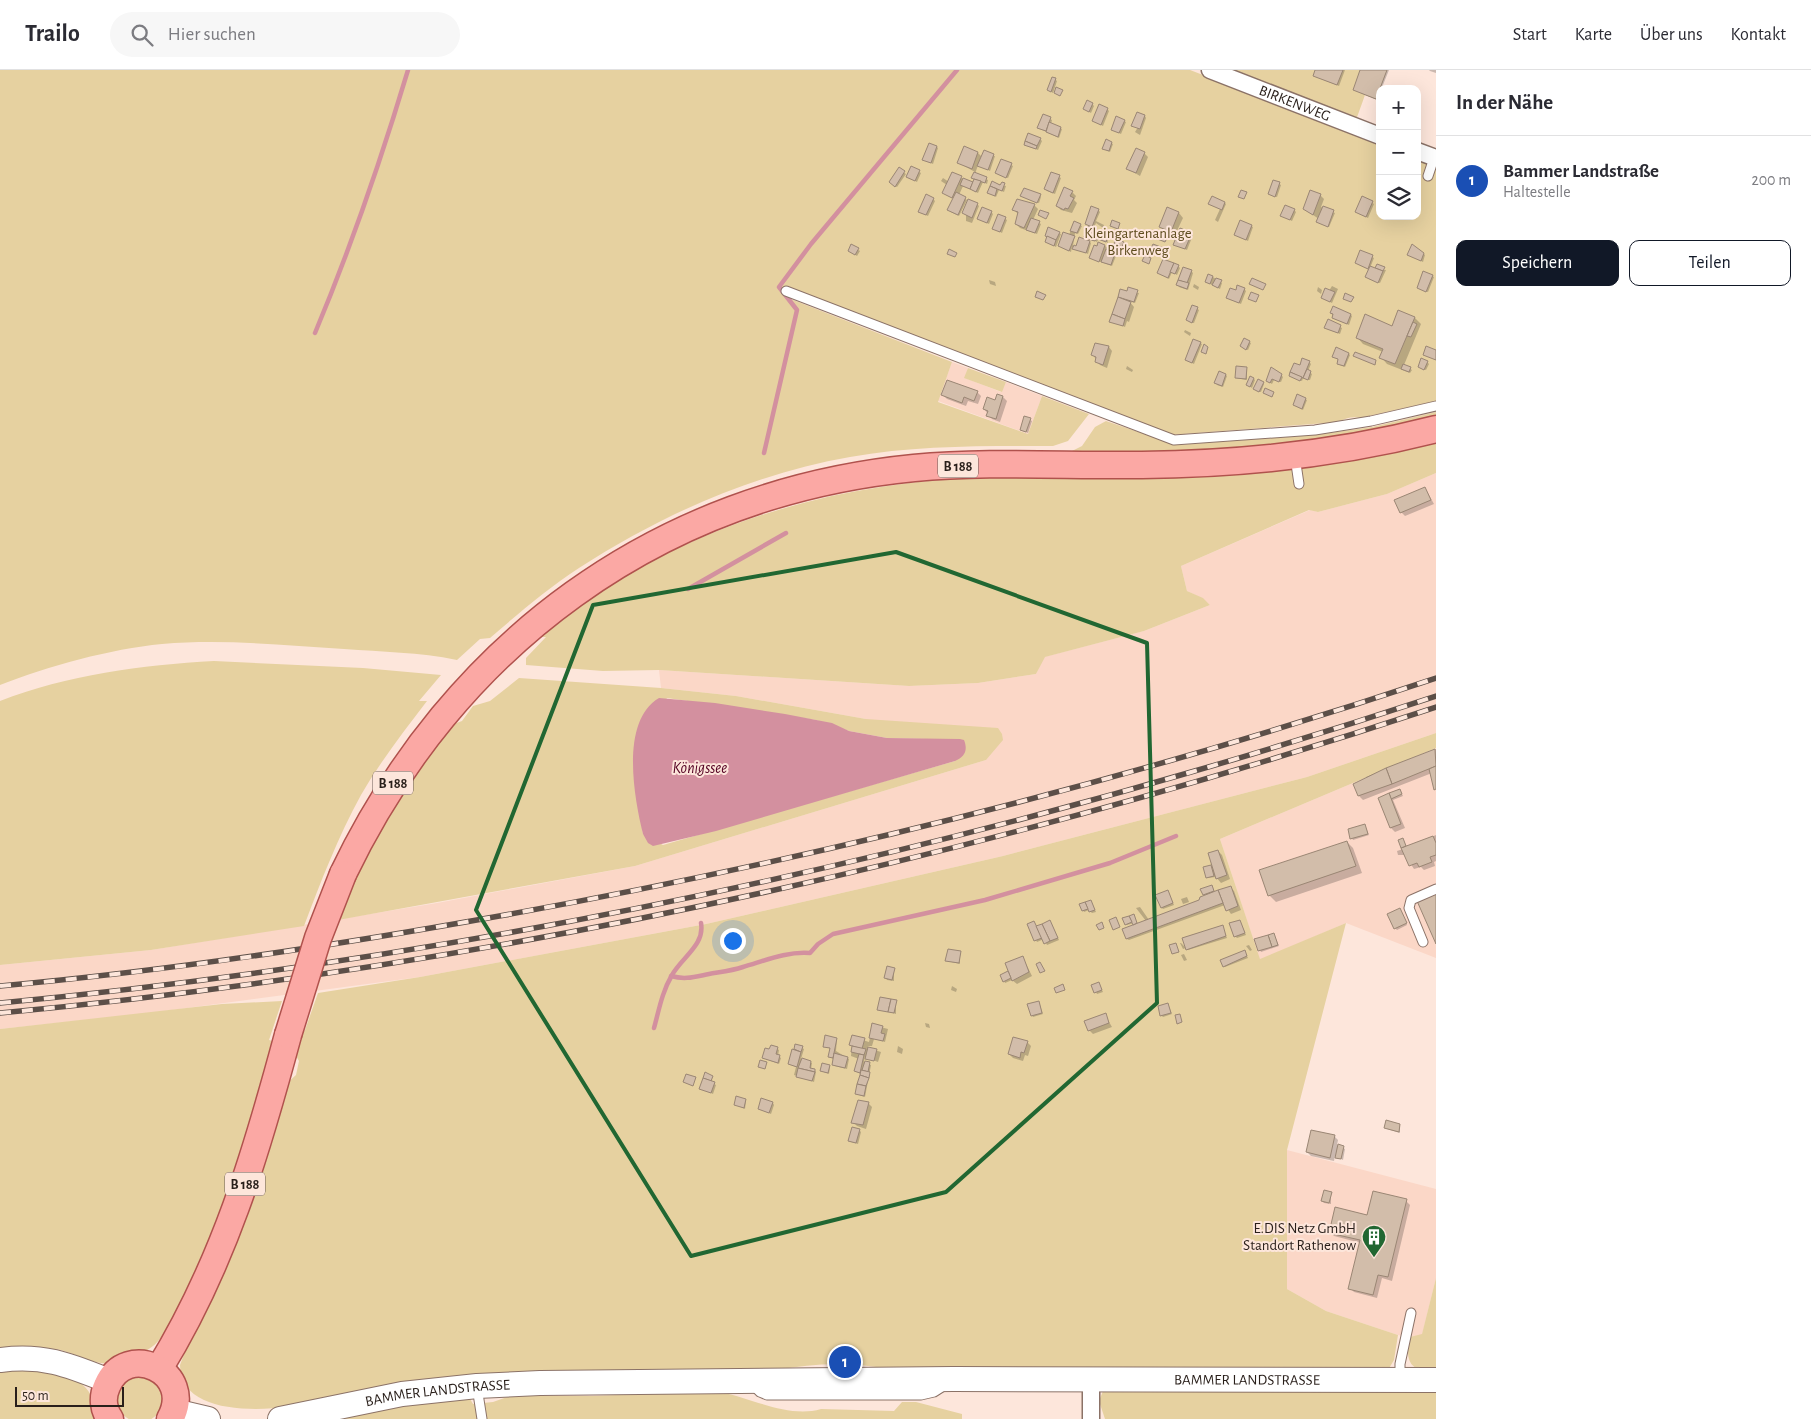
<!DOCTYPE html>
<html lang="de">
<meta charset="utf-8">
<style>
:root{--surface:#fff;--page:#f7f7f7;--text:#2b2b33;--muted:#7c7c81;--line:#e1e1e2;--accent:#111827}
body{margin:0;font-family:"Alegreya Sans",sans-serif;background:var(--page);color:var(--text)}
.controls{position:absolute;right:15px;top:15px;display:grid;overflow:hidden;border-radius:10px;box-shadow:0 5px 20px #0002}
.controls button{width:45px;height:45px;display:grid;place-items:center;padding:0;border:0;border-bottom:1px solid var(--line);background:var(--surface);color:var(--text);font:25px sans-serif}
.scale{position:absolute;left:15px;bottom:12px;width:109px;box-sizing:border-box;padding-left:5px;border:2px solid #291f1a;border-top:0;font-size:14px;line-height:18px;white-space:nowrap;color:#291f1a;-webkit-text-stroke:4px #fde6db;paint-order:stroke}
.you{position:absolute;left:732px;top:870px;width:18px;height:18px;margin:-12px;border:4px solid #fff;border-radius:50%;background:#1a73e8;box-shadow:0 0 0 8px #1a73e833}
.badge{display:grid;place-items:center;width:32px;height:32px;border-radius:50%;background:var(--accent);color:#fff;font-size:16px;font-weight:700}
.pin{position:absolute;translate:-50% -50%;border:2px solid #fff;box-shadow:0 1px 5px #0006}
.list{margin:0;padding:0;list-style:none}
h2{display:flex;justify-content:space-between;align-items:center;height:65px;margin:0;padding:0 20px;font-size:21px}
h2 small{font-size:16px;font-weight:400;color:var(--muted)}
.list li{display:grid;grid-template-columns:32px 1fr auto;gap:15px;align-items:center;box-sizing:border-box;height:90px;padding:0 20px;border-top:1px solid var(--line)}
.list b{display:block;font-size:19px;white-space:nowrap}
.list p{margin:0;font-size:16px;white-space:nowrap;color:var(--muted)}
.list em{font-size:16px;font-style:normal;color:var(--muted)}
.actions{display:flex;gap:10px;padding:15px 20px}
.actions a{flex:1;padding:11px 0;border:1px solid var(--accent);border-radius:10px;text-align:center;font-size:18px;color:var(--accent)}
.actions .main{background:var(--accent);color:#fff}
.icon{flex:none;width:28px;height:28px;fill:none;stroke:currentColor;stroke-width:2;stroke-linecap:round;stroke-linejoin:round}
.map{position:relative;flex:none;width:1436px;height:1349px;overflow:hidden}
header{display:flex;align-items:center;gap:30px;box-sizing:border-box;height:70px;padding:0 25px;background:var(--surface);border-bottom:1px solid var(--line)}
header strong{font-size:24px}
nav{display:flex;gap:28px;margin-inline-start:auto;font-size:18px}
.search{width:350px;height:45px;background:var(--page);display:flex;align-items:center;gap:12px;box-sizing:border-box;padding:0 18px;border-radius:28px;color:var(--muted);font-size:19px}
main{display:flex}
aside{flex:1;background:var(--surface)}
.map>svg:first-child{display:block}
.built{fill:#fbd7c7}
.green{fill:#e6d1a0;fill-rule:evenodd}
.water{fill:#d3909f}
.shadow{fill:#0003}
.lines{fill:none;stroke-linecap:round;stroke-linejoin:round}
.stream{stroke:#d3909f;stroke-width:4.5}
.building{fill:#d2bdaa;stroke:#9a8674}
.service-casing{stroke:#8b7267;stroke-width:11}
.minor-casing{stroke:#8b7267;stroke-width:19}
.secondary-casing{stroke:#8b7267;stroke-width:26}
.primary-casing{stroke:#b0524d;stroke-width:29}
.service{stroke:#fff;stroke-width:9}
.minor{stroke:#fff;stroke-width:16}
.secondary{stroke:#fff;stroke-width:24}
.primary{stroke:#fba8a4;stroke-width:26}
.rail-casing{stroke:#5c4f48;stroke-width:5.5}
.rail{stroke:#fde6db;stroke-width:4;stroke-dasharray:11;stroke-linecap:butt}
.primary-bridge-casing{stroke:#b0524d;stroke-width:29;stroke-linecap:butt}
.primary-bridge{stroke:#fba8a4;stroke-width:26}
.marked{fill:none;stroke:#216732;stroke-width:4;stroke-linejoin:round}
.labels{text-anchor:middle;stroke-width:4;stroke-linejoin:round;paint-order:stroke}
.shield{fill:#fde6db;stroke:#695b54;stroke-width:1}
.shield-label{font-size:14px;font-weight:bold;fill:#291f1a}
.street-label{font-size:15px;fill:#291f1a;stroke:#fde6db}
.park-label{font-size:15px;fill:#5e4c1e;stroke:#fde6db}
.poi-label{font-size:15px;fill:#291f1a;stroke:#fde6db;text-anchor:end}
.water-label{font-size:16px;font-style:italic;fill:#550324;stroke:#fde6db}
</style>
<header>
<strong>Trailo</strong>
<div class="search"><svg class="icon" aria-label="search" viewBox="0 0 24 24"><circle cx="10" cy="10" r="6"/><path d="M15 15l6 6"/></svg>Hier suchen</div>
<nav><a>Start</a><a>Karte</a><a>Über uns</a><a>Kontakt</a></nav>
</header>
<main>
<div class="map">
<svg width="1436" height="1349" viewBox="0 0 1436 1349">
<rect width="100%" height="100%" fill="#fde6db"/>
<!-- built -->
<g class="built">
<path d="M 952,292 L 968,298 L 965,308 L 1001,322 L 1006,312 L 1042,326 L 1028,364 L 938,331 Z"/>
<path d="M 1436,403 L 1436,663 L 1307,707 L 1003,786 L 706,854 L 420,907 L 142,944 L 0,959 L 0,895 L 151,880 L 437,833 L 635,796 L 986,690 L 866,649 L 736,626 L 661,618 L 659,600 L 909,616 L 978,613 L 1036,604 L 1044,587 L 1144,561 L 1210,535 L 1203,529 L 1187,521 L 1181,496 L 1310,440 L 1318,442 L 1387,424 Z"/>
<path d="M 1436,678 L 1436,888 L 1346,853 L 1260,890 L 1220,769 Z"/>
<path d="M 1287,1080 L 1436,1119 L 1436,1208 L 1422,1265 L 1410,1267 L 1398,1265 L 1326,1241 L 1287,1219 Z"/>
</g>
<!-- green -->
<g class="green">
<path d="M 0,0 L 1190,0 L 1380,73 L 1380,146 L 1417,146 L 1417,87 L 1436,95 L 1436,331 L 1360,348 C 1354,346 1345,348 1339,352 L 1171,365 L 790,221 L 788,228 L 952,292 L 938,332 L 1028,364 L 1042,326 L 1089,344 L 1068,371 L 1053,376 C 985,376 917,375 850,387 C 753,404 661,445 579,498 C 547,519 518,544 490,568 L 480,569 L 457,590 C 419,582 382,582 344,579 C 283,575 222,569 162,574 C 110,579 49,596 0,615 Z"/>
<path d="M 1228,0 L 1387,0 L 1376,29 L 1365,25 L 1356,50 Z"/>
<path d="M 968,298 L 1006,312 L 1002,322 L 964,308 Z"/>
<path d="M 1436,342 L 1436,350 L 1266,380 L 1062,386 L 1082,376 L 1095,357 L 1106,351 L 1177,375 L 1315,365 L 1372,357 Z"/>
<path d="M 1436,370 L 1436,403 L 1387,424 L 1318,442 L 1309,440 L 1181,496 L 1187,521 L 1203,528 L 1210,535 L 1144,561 L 1045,587 L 1036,604 L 978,613 L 909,616 L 659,600 L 603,601 L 526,595 L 526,588 L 546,567 L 541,567 C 574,541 608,515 645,495 C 752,437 871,410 993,407 C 1088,405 1184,411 1279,400 C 1332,395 1384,381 1436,370 Z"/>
<path d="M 214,591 L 363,598 L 441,605 L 419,631 L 427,631 C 404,661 380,692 361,725 C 338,767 321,811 304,856 L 151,880 L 0,895 L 0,631 C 67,605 142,595 214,591 Z"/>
<path d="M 519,608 L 661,618 L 736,626 L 866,649 L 998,658 L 1002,664 L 1003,670 L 986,690 L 635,796 L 338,850 L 364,787 L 389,741 L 451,655 L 462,651 L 473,636 L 490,631 ZM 667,628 L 816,650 L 849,661 L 887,668 L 927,669 L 955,691 L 663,775 L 643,764 L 633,690 Z"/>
<path d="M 1436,663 L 1436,678 L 1220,769 L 1260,889 L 1346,853 L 1287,1080 L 1287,1219 L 1326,1241 L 1398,1265 L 1394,1290 L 1388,1300 L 892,1300 C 853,1292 816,1293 777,1300 L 317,1332 C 273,1342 180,1349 180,1295 L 285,1015 L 296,1005 L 299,991 L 295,984 L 301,963 L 305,960 L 318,923 L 420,907 L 706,854 L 1003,786 L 1307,707 Z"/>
<path d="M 282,931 L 269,970 L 276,972 L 238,1105 L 175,1248 C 158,1273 154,1281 124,1289 C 116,1292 109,1294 101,1293 C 88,1291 75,1284 61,1280 C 41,1276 20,1280 0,1281 L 0,959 L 222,934 Z"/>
<path d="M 1436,1208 L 1436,1302 C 1411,1302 1404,1292 1410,1267 L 1422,1264 Z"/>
<path d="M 0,1299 C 25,1300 74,1298 89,1322 C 94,1330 95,1341 97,1349 L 0,1349 Z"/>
<circle cx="140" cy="1329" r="23"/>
<path d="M 1436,1319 L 1436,1349 L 1105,1349 L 1099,1331 L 1103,1321 L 1107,1320 Z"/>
<path d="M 715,1321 C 748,1326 787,1349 821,1339 L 894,1341 L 902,1332 L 916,1332 L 962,1344 L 962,1349 L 329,1349 L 400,1335 L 469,1327 L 473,1334 L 493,1332 L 510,1326 L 592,1326 Z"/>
</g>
<!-- water -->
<path class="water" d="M 659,628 L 715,633 L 785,644 L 832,653 L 849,661 L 887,668 L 960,669 L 964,670 C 968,680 965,687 955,691 L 716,761 L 653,776 L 648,773 L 643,764 C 634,727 620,651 659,628 Z"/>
<!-- shadow -->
<g class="shadow">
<path d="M 1316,0 L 1345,0 L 1339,16 L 1316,7 Z"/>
<path d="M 1362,0 L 1389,0 L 1377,30 L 1354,20 Z"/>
<path d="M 1429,0 L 1436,0 L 1436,3 L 1430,1 Z"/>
<path d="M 1053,8 L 1057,11 L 1053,23 L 1048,20 Z"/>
<path d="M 1092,34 L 1094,36 L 1091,43 L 1084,39 Z"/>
<path d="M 1107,39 L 1109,41 L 1103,56 L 1093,51 Z"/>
<path d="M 1044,46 L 1052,50 L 1051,54 L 1062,59 L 1059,68 L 1038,58 Z"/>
<path d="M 1145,46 L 1146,48 L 1140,65 L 1135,62 Z"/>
<path d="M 1124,51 L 1126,52 L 1121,64 L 1112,60 Z"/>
<path d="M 1040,69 L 1042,71 L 1038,80 L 1027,76 Z"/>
<path d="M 1107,71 L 1113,74 L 1110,82 L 1106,80 Z"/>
<path d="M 937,77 L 938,78 L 933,94 L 926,91 Z"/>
<path d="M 978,83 L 982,87 L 995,86 L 990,101 L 978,95 L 975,104 L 988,110 L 987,114 L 983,112 L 978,123 L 963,116 L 959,125 L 967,130 L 959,146 L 951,142 L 954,129 L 944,123 L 947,115 L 941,111 L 943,108 L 949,112 L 961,108 L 974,114 L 975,102 L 959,93 Z"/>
<path d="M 1144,83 L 1148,87 L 1140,106 L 1128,99 Z"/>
<path d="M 1001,90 L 1013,96 L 1008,108 L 996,103 Z"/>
<path d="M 912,98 L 921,103 L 917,112 L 909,108 Z"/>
<path d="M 899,99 L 906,104 L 897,117 L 892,114 Z"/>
<path d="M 1059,107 L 1061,108 L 1055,124 L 1047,121 L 1045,119 Z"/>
<path d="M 1274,111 L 1281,115 L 1277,127 L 1271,125 Z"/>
<path d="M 993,113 L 1006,116 L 1004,122 L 999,120 L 996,127 L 989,123 Z"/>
<path d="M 1072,122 L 1076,126 L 1074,130 L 1077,133 L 1072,143 L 1061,140 L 1057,136 Z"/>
<path d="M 1040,125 L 1041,127 L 1039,133 L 1023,127 Z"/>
<path d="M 1320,125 L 1324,129 L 1321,137 L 1335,143 L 1329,157 L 1320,153 L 1319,149 L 1304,139 Z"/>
<path d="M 1363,128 L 1374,134 L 1368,148 L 1358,143 Z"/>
<path d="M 933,129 L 935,131 L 928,146 L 921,143 Z"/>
<path d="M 1225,133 L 1226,134 L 1218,152 L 1215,150 L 1220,139 L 1210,134 Z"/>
<path d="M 977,134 L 979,136 L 972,153 L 966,151 L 966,145 L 964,143 Z"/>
<path d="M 1034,135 L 1038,139 L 1033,150 L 1041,154 L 1037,164 L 1020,158 L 1016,154 L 1018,144 L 1014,140 Z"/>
<path d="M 1168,139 L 1179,143 L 1183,148 L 1175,165 L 1161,157 Z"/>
<path d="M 1098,140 L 1100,142 L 1096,151 L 1104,155 L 1103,158 L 1096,153 L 1093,160 L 1099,165 L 1107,168 L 1108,173 L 1099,168 L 1097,172 L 1085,166 Z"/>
<path d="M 1294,140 L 1296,142 L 1292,151 L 1282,146 Z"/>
<path d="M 991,142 L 993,144 L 989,154 L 980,150 Z"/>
<path d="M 999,145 L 1007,150 L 1002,163 L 993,158 Z"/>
<path d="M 1241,151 L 1253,157 L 1248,171 L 1235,165 Z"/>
<path d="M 1074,152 L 1082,156 L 1078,164 L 1075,163 L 1073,176 L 1077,178 L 1080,168 L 1090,172 L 1091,173 L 1088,184 L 1072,177 L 1071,182 L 1059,176 L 1069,165 Z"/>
<path d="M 1059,163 L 1061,164 L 1056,177 L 1046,172 Z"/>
<path d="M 1191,164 L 1193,165 L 1187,180 L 1177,176 Z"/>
<path d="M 1116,171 L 1125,175 L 1122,183 L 1119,180 L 1120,177 L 1115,174 Z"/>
<path d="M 1099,173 L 1115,181 L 1114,184 L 1116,186 L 1112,196 L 1090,188 Z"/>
<path d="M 852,176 L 860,181 L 857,186 L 851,182 Z"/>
<path d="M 1130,178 L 1137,182 L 1136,184 L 1130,181 Z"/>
<path d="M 1361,181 L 1374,188 L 1370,198 L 1386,200 L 1380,213 L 1369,209 L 1370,199 L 1356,193 Z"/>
<path d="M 1424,184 L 1425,185 L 1423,192 L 1409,185 Z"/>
<path d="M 1178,196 L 1180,198 L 1177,205 L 1172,202 L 1169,209 L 1159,203 Z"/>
<path d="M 1191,201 L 1193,203 L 1188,220 L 1179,217 L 1178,215 Z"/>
<path d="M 1432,206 L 1434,207 L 1428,222 L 1420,219 Z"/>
<path d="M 1213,207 L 1222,213 L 1220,219 L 1206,212 Z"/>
<path d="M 989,210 L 995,212 L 996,216 L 990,214 Z"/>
<path d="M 1194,214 L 1199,217 L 1198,220 L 1193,217 Z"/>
<path d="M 1332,216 L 1338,219 L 1332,233 L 1324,229 Z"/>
<path d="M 1318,217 L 1322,220 L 1321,224 L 1317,221 Z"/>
<path d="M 1244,219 L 1246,221 L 1241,234 L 1229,229 L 1236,222 Z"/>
<path d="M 1121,221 L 1139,223 L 1135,233 L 1129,231 L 1134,237 L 1129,252 L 1127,251 L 1125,257 L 1111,251 Z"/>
<path d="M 1193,236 L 1199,240 L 1194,253 L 1189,252 Z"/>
<path d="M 1399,241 L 1415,248 L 1421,254 L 1404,295 L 1412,300 L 1410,303 L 1387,294 L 1381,287 L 1383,282 L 1363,274 L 1357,267 L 1392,257 Z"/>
<path d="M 1331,243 L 1351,245 L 1352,246 L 1349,255 L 1335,249 Z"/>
<path d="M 1328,251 L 1342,258 L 1340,264 L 1327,259 Z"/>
<path d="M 1185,260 L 1191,263 L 1190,266 L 1184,262 Z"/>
<path d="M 1249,272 L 1251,273 L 1248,280 L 1243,278 Z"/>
<path d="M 1200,273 L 1202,274 L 1194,294 L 1186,290 Z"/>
<path d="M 1109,277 L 1112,281 L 1107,298 L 1100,295 L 1093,285 Z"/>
<path d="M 1349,284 L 1350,285 L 1345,297 L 1340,295 L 1339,290 L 1334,287 Z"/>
<path d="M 1309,292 L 1311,294 L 1308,301 L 1312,304 L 1310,310 L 1303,308 L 1302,311 L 1290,306 L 1300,297 Z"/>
<path d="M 1427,292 L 1429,294 L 1426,300 L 1421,298 Z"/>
<path d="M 1127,296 L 1133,300 L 1132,302 L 1126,299 Z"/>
<path d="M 1247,299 L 1247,310 L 1236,308 Z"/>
<path d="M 1226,305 L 1227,306 L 1223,317 L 1217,315 L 1216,313 Z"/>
<path d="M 1281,305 L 1283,307 L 1281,312 L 1274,310 L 1272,314 L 1267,311 Z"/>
<path d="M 1254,309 L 1255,310 L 1252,318 L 1249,316 Z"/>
<path d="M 1263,313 L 1264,314 L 1261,322 L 1256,321 Z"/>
<path d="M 977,322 L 981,326 L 978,334 L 968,331 L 966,336 L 947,329 L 943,325 Z"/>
<path d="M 1003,327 L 1007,331 L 1000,352 L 992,349 L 984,339 Z"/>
<path d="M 1305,329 L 1307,330 L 1303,340 L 1294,335 Z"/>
<path d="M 1030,350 L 1032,351 L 1028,363 L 1023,361 L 1021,359 Z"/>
<path d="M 1425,418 L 1434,434 L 1405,446 L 1401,442 Z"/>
<path d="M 1436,679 L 1436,719 L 1432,703 L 1363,730 L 1359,726 L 1355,714 L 1367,709 L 1366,707 Z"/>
<path d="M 1400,720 L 1403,726 L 1393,730 L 1405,758 L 1395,762 L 1391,758 L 1379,729 Z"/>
<path d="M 1365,755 L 1369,765 L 1353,770 L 1352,768 Z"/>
<path d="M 1436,765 L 1436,791 L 1434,792 L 1435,796 L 1424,800 L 1421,797 L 1414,799 L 1405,785 L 1398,785 L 1397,781 L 1403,779 L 1400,771 L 1403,770 L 1407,777 Z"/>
<path d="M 1347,772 L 1353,778 L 1362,803 L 1276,832 L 1270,826 L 1261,801 Z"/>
<path d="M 1218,781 L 1222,785 L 1230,809 L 1221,813 L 1216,807 L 1207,808 L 1211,796 L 1214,800 Z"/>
<path d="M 1212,816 L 1215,823 L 1230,817 L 1234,821 L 1241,840 L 1231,844 L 1225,835 L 1129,870 L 1127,869 L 1124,860 L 1134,856 L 1134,853 L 1127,855 L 1126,854 L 1133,845 L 1138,854 L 1146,851 L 1136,838 L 1140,837 L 1149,850 L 1201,831 L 1206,826 L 1204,824 Z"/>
<path d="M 1169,823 L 1174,835 L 1163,839 L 1162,838 Z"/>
<path d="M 1187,827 L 1189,832 L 1183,834 L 1181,829 Z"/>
<path d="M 1091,831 L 1096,842 L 1092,843 L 1089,840 L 1084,842 L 1083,840 Z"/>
<path d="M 1401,841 L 1407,855 L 1397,860 L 1395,858 Z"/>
<path d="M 1240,851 L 1246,865 L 1237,868 L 1235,866 Z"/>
<path d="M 1051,853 L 1059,870 L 1047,875 L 1044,869 L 1037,872 L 1028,855 L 1037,858 Z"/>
<path d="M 1222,856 L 1227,868 L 1188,880 L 1187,879 Z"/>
<path d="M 1274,864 L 1279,876 L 1261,882 L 1256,870 Z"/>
<path d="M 1180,873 L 1181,873 L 1186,878 L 1183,879 Z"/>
<path d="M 1249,875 L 1252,880 L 1250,881 L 1246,876 Z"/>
<path d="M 960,882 L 960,894 L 947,891 Z"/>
<path d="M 1245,882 L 1248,888 L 1225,897 L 1224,896 Z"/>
<path d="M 1184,884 L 1187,890 L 1184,891 L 1181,885 Z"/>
<path d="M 1023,888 L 1032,906 L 1017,914 L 1012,910 L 1005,913 L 1002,905 L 1010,902 Z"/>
<path d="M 894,899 L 894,911 L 887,910 L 886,908 Z"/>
<path d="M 1099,914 L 1103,922 L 1097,924 L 1093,916 Z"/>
<path d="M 952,916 L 957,919 L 956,922 L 951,920 Z"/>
<path d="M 896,931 L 896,944 L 879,939 Z"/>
<path d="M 1039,932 L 1043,944 L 1033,947 L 1032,945 Z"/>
<path d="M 1168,934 L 1172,944 L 1163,947 L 1161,945 Z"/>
<path d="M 1105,945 L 1112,957 L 1093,964 L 1089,960 Z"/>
<path d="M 925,953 L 929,954 L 930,958 L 926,957 Z"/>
<path d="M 873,955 L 888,959 L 885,972 L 874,969 L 872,976 L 868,976 L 868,978 L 881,982 L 878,992 L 865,987 L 864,992 L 871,995 L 865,1027 L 856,1024 L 861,1004 L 855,1001 L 859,989 L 851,986 L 853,967 L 869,972 Z"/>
<path d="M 837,969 L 836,981 L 849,989 L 847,999 L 835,996 L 834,989 L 829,987 L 831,979 L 824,976 Z"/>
<path d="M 1027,972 L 1031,976 L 1028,986 L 1025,985 L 1023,991 L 1013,988 L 1009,984 Z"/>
<path d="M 796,975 L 804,979 L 801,989 L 812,993 L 811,999 L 816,1002 L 814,1012 L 794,1005 L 796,997 L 789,994 Z"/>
<path d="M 772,976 L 779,980 L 778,986 L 781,988 L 779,994 L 763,988 Z"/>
<path d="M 898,976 L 903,979 L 902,984 L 897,982 Z"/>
<path d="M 830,996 L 829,1004 L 821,1001 Z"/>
<path d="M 712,1007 L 712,1013 L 716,1015 L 713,1024 L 700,1018 Z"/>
<path d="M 746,1030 L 745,1039 L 735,1034 Z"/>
<path d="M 773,1033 L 774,1035 L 771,1044 L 759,1039 Z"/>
<path d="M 868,1033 L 872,1037 L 866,1059 L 857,1056 L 853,1052 Z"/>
<path d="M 1387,1052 L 1400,1055 L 1400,1063 L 1387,1059 Z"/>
<path d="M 859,1060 L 861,1062 L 858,1074 L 851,1072 L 849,1071 Z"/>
<path d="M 1334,1066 L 1338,1070 L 1337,1075 L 1345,1079 L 1343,1090 L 1335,1086 L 1334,1091 L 1311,1086 L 1307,1082 Z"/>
<path d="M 1331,1123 L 1331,1134 L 1324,1133 L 1322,1131 Z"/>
<path d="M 1406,1131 L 1410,1135 L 1392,1211 L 1382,1208 L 1377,1228 L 1354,1222 L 1350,1218 L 1361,1173 L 1334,1166 L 1330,1162 Z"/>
</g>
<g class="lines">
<!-- stream -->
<g class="stream">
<path d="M 315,263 C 351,177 381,90 408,0"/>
<path d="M 764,383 L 797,240 L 779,217 L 811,174 L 957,0"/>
<path d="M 688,519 L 786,463"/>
<path d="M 671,906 C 685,910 694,907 709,904 C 720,902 731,901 743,897 C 764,891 787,881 810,883 L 818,874 L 833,864 L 985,830 L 1110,793 L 1176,766"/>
<path d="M 654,958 C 659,940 662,922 672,905 C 682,887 705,875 701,853"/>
</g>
</g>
<!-- building -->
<g class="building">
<path d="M 1315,0 L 1343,0 L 1337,15 L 1313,6 Z"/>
<path d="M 1360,0 L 1387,0 L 1376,29 L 1353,20 Z"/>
<path d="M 1052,7 L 1056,8 L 1051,22 L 1047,20 Z"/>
<path d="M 1056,17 L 1063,20 L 1060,26 L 1054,23 Z"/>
<path d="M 1087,30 L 1093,33 L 1089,42 L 1083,39 Z"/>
<path d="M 1099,34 L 1108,38 L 1101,55 L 1092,51 Z"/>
<path d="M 1137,42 L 1145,45 L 1140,59 L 1131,56 Z"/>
<path d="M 1043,44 L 1051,47 L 1046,61 L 1037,58 Z"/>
<path d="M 1116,46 L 1125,50 L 1119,63 L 1111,60 Z"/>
<path d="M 1049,52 L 1061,57 L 1058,67 L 1046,62 Z"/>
<path d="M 1028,63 L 1041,68 L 1037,76 L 1025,71 Z"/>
<path d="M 1106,69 L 1112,72 L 1109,81 L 1102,79 Z"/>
<path d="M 1025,71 L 1037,76 L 1036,79 L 1024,75 Z"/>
<path d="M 929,73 L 937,76 L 931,93 L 922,90 Z"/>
<path d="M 964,76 L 978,82 L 972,99 L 957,93 Z"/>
<path d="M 1136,78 L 1145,82 L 1136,103 L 1126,99 Z"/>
<path d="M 984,80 L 994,84 L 988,100 L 977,96 Z"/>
<path d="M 1001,89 L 1012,93 L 1006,108 L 995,103 Z"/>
<path d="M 911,96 L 920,100 L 915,111 L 906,107 Z"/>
<path d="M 899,97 L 905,101 L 895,117 L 889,112 Z"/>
<path d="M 952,102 L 962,106 L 952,128 L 942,123 Z"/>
<path d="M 974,102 L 987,107 L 985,113 L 971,108 Z"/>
<path d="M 1051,102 L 1060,105 L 1053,123 L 1044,119 Z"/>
<path d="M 963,108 L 973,112 L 970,119 L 960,115 Z"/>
<path d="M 974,109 L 981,111 L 976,122 L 970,119 Z"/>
<path d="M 1273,110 L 1280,112 L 1275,127 L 1268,124 Z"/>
<path d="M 992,111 L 1000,115 L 1002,112 L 1005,113 L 1002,121 L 990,116 Z"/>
<path d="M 990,116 L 997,119 L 995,126 L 987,123 Z"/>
<path d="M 1064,117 L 1073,121 L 1070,126 L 1074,128 L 1068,139 L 1065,138 L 1064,140 L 1056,136 Z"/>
<path d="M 1024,118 L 1041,124 L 1037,133 L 1020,126 Z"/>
<path d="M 1241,120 L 1247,122 L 1244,129 L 1238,127 Z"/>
<path d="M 1310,120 L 1321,124 L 1313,145 L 1303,139 Z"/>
<path d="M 956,122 L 966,127 L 958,145 L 947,140 Z"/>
<path d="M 926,124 L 934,128 L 926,145 L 918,142 Z"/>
<path d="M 1212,126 L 1225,132 L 1222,140 L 1208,134 Z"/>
<path d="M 1362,126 L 1373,131 L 1366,147 L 1355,142 Z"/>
<path d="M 968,129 L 978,133 L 972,148 L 962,143 Z"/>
<path d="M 1017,129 L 1035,134 L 1024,158 L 1015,154 L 1018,142 L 1012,140 Z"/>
<path d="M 1285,135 L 1295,139 L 1290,150 L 1280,146 Z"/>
<path d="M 1091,136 L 1099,139 L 1092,157 L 1085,154 Z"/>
<path d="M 1323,136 L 1334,140 L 1328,157 L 1316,152 Z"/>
<path d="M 982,137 L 992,141 L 987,153 L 977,149 Z"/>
<path d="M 1167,137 L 1179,142 L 1171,162 L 1159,157 Z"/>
<path d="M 1040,140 L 1049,143 L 1046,149 L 1038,145 Z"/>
<path d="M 998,144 L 1006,147 L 1000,162 L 992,159 Z"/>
<path d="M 1031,148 L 1040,151 L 1035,163 L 1026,160 Z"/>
<path d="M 1112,150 L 1120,153 L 1118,159 L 1110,156 Z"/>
<path d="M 1240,150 L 1252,155 L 1246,170 L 1234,165 Z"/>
<path d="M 1074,151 L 1081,154 L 1077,163 L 1070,161 Z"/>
<path d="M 1088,156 L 1095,158 L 1091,170 L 1084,167 Z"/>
<path d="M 1048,157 L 1060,162 L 1056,170 L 1045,166 Z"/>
<path d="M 1180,158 L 1192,163 L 1185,179 L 1173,175 Z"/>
<path d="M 1095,161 L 1099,162 L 1095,171 L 1091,170 Z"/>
<path d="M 1063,162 L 1075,166 L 1069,181 L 1058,176 Z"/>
<path d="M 1100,164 L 1108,167 L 1106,172 L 1098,169 Z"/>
<path d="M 1156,164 L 1167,168 L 1165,172 L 1155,168 Z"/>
<path d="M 1047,166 L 1056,170 L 1054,176 L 1045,172 Z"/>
<path d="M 1079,167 L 1090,171 L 1086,183 L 1072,179 L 1074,175 L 1076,176 Z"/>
<path d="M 1115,169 L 1124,172 L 1122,177 L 1114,174 Z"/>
<path d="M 1098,172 L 1105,175 L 1099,192 L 1089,188 L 1094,175 L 1097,176 Z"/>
<path d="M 851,174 L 859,178 L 855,185 L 848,181 Z"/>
<path d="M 1153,174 L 1166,179 L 1164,185 L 1150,180 Z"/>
<path d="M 1412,174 L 1424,183 L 1421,191 L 1407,185 Z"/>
<path d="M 949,179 L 957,183 L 955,187 L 947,184 Z"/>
<path d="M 1106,179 L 1115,183 L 1111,195 L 1101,192 Z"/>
<path d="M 1360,180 L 1373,185 L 1368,199 L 1355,193 Z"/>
<path d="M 1145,185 L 1151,188 L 1149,194 L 1142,191 Z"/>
<path d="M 1163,189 L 1174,193 L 1168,208 L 1157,203 Z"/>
<path d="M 1174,193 L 1179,195 L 1175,204 L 1170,202 Z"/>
<path d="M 1377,194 L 1385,197 L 1383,201 L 1375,198 Z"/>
<path d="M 1370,196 L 1383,201 L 1378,213 L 1365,207 Z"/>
<path d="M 1183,197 L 1192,200 L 1187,213 L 1178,210 Z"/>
<path d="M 1423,201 L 1433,205 L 1426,222 L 1417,218 Z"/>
<path d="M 1208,204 L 1213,206 L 1210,214 L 1205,212 Z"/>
<path d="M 1216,208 L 1222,210 L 1218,218 L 1212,215 Z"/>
<path d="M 1252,208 L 1266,214 L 1263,220 L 1249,214 Z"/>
<path d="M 1178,210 L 1189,213 L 1187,219 L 1176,215 Z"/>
<path d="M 1237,215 L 1245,218 L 1239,233 L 1226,228 L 1230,218 L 1236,220 Z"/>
<path d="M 1128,217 L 1138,220 L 1134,232 L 1118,227 L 1120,219 L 1127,221 Z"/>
<path d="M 1325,218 L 1335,222 L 1330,232 L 1321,228 Z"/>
<path d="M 1037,221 L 1046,225 L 1043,230 L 1035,227 Z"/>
<path d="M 1251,222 L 1259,225 L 1256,232 L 1248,229 Z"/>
<path d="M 1345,223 L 1354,227 L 1351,232 L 1343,229 Z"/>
<path d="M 1118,227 L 1131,232 L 1125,249 L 1112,244 Z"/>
<path d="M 1192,235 L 1198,237 L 1192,253 L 1186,250 Z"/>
<path d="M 1333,236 L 1351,244 L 1347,254 L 1332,248 L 1333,244 L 1330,243 Z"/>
<path d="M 1398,240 L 1415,247 L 1395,294 L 1379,288 L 1383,279 L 1356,268 L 1365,244 L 1392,256 Z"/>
<path d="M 1112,244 L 1125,249 L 1123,256 L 1109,252 Z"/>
<path d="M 1328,249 L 1341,255 L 1338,263 L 1324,258 Z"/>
<path d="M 1413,252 L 1417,254 L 1411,267 L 1407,266 Z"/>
<path d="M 1244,268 L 1250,271 L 1246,280 L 1240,276 Z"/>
<path d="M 1193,269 L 1201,272 L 1192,293 L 1185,290 Z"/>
<path d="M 1095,273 L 1109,276 L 1103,295 L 1095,292 L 1096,287 L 1091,285 Z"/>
<path d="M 1204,274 L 1208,277 L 1206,284 L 1201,282 Z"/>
<path d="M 1426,276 L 1436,280 L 1436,290 L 1423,285 Z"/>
<path d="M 1336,277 L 1349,283 L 1344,296 L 1337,294 L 1338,289 L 1332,287 Z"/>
<path d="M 1355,282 L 1376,290 L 1375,295 L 1353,286 Z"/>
<path d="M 1302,288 L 1310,291 L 1303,308 L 1290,302 L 1294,293 L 1300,295 Z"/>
<path d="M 1421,288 L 1428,291 L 1424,300 L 1418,297 Z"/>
<path d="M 1403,294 L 1411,297 L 1409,302 L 1401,299 Z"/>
<path d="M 1236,296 L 1247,297 L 1246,309 L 1235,308 Z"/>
<path d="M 1271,297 L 1282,304 L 1279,312 L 1272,309 L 1270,313 L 1266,311 Z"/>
<path d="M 1307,299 L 1311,301 L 1308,310 L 1303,308 Z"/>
<path d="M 1219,301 L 1226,304 L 1222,316 L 1214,313 Z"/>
<path d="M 1290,302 L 1302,307 L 1300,311 L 1289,306 Z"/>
<path d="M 1250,306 L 1254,308 L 1250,317 L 1246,315 Z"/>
<path d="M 1258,309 L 1264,312 L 1259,322 L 1253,319 Z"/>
<path d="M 947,310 L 978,321 L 974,331 L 964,327 L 962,333 L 941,325 Z"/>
<path d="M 1265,318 L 1274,322 L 1272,327 L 1263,323 Z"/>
<path d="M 997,324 L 1003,326 L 996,349 L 986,346 L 988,341 L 983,339 L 987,327 L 995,330 Z"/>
<path d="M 1297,324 L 1306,328 L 1302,339 L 1293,335 Z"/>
<path d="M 1024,346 L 1031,348 L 1026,362 L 1020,360 Z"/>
<path d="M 1425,417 L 1431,430 L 1400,443 L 1394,430 Z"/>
<path d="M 1435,679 L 1436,696 L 1392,714 L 1386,698 Z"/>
<path d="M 1436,696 L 1436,719 L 1434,720 L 1429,699 Z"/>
<path d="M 1386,698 L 1392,714 L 1358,726 L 1353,714 Z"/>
<path d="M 1400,719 L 1402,724 L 1391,729 L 1389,723 Z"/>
<path d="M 1389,723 L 1401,754 L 1390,758 L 1378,728 Z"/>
<path d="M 1365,754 L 1368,764 L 1350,769 L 1348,759 Z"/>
<path d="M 1433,766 L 1436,773 L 1436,785 L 1430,787 L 1432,792 L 1419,797 L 1417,793 L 1409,796 L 1401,778 Z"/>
<path d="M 1403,768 L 1406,776 L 1401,778 L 1398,770 Z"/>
<path d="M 1347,771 L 1356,796 L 1268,826 L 1259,800 Z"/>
<path d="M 1218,780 L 1227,805 L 1216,809 L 1208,783 Z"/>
<path d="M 1211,795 L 1214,806 L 1206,808 L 1203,797 Z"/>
<path d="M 1212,815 L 1214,821 L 1203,825 L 1200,819 Z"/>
<path d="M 1231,816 L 1238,836 L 1226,841 L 1218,820 Z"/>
<path d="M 1168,820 L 1173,833 L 1161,838 L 1155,825 Z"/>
<path d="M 1218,820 L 1223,833 L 1126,869 L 1122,859 L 1199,830 L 1200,827 Z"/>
<path d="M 1436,823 L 1436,874 L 1417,831 Z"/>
<path d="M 1091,830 L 1095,840 L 1089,842 L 1085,832 Z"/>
<path d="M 1085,832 L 1088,839 L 1082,841 L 1079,834 Z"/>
<path d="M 1400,838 L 1407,853 L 1394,859 L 1387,844 Z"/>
<path d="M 1134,844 L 1137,853 L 1133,855 L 1129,846 Z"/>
<path d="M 1129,846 L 1132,852 L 1125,855 L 1122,848 Z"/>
<path d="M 1116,847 L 1120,857 L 1113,860 L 1109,850 Z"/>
<path d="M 1050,850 L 1058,868 L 1050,871 L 1042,854 Z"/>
<path d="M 1240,850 L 1245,863 L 1234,867 L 1229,853 Z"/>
<path d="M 1034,851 L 1042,868 L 1034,871 L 1027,854 Z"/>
<path d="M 1102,852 L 1104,858 L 1099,860 L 1096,855 Z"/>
<path d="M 1042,854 L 1050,871 L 1044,874 L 1036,856 Z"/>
<path d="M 1223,855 L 1226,866 L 1186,880 L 1182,868 Z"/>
<path d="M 1274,863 L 1278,875 L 1272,877 L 1268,865 Z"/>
<path d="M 1268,865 L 1272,877 L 1258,881 L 1254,869 Z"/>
<path d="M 1176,873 L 1179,882 L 1172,884 L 1169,875 Z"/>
<path d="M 948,879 L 961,881 L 959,893 L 945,891 Z"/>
<path d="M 1245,880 L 1247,886 L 1223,897 L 1220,890 Z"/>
<path d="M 1023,886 L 1029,902 L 1012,911 L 1005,893 Z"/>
<path d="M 1040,892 L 1045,901 L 1040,903 L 1036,894 Z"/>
<path d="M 887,896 L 895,898 L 892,910 L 884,908 Z"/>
<path d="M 1008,901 L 1011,908 L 1003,912 L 1000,905 Z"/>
<path d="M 1099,912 L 1102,920 L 1094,923 L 1091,915 Z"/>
<path d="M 1063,914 L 1065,920 L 1056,923 L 1054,918 Z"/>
<path d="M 880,927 L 891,929 L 888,942 L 877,940 Z"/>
<path d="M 891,929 L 897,930 L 894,943 L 888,942 Z"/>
<path d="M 1039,931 L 1042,943 L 1031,946 L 1027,934 Z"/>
<path d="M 1168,933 L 1171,943 L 1160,946 L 1158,936 Z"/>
<path d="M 1106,943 L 1109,953 L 1088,961 L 1084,951 Z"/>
<path d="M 1180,944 L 1182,952 L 1177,954 L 1175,945 Z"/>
<path d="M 872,953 L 883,956 L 881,963 L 885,964 L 883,971 L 869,968 Z"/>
<path d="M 825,965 L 837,968 L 833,988 L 828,987 L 830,978 L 823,977 Z"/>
<path d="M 852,965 L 865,968 L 862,979 L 849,975 Z"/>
<path d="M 1013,967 L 1028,971 L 1024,983 L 1021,982 L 1020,988 L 1008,984 Z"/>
<path d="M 795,974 L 803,976 L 801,982 L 794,979 Z"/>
<path d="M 771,975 L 778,977 L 776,984 L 780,985 L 778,993 L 762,988 L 765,978 L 769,979 Z"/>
<path d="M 852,976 L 866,979 L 864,985 L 851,982 Z"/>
<path d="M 868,977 L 877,979 L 874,991 L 865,989 Z"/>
<path d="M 792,979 L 801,982 L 797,997 L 788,994 Z"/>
<path d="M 834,983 L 848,987 L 845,998 L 832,995 Z"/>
<path d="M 859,984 L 864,985 L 860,1003 L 854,1001 Z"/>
<path d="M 802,988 L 811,991 L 810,998 L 815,999 L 815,1002 L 798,998 Z"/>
<path d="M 760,990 L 767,992 L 765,999 L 758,997 Z"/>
<path d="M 865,991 L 870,992 L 868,1002 L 862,1000 Z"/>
<path d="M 822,993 L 830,995 L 828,1003 L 820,1001 Z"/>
<path d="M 798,998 L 815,1002 L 812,1011 L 796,1007 Z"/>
<path d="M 861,1000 L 870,1002 L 869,1008 L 860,1005 Z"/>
<path d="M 705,1002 L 713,1006 L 711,1011 L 703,1008 Z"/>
<path d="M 686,1004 L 696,1007 L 693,1016 L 683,1012 Z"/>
<path d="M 860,1005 L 869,1008 L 866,1016 L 857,1014 Z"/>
<path d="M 703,1008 L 715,1012 L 711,1023 L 699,1019 Z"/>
<path d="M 857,1014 L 866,1016 L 864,1026 L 855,1024 Z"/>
<path d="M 736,1026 L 746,1029 L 744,1038 L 734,1035 Z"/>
<path d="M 761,1028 L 773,1032 L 769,1043 L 758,1039 Z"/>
<path d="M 858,1030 L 869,1032 L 863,1055 L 851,1053 Z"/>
<path d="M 1386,1050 L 1400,1054 L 1399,1062 L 1384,1058 Z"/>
<path d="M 852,1057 L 860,1059 L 856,1073 L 848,1071 Z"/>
<path d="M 1311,1060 L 1335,1065 L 1330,1088 L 1306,1082 Z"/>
<path d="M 1338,1074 L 1344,1076 L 1341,1089 L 1335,1088 Z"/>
<path d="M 1324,1120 L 1332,1122 L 1329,1133 L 1321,1131 Z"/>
<path d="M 1373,1121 L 1407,1129 L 1388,1207 L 1378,1205 L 1373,1225 L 1348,1219 L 1360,1170 L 1329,1163 L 1335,1137 L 1367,1145 Z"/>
</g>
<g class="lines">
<defs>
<g id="service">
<path d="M 1428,106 L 1434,88"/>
<path d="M 786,221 L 1174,370 L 1315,360 L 1371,351 L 1436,336"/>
<path d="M 1295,387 L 1299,414"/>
<path d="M 1423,872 L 1409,838 L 1411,830 L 1436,819"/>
<path d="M 1400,1310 L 1400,1294 L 1411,1243"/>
<path d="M 752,1314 L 760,1322 L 767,1325 L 921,1325 L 934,1322 L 945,1315"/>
<path d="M 477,1317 L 482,1349"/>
</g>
<g id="minor">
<path id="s1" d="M 1210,0 L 1380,66"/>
<path d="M 1417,81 L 1436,88"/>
<path d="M 1091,1309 L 1091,1349"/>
</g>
<g id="secondary">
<path d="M 0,1290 C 43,1284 69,1295 109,1311"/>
<path d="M 174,1341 L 208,1349"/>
<path id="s2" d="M 280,1349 L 402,1324 L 477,1316 L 540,1313 L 954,1309 L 1436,1310"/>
</g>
<g id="primary">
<path d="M 343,804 C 453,574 658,423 914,398 C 989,391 1066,396 1142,395 C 1241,394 1339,384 1436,359"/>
<path d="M 159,1299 C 224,1193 256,1084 288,965"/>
<path d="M 110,1349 C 103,1339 102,1327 107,1316 C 126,1270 196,1302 170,1349"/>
</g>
</defs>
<!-- service casing -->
<use href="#service" class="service-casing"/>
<!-- minor casing -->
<use href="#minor" class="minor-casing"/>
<!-- secondary casing -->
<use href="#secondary" class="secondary-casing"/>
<!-- primary casing -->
<use href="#primary" class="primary-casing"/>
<!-- service -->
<use href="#service" class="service"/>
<!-- minor -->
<use href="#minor" class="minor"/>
<!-- secondary -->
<use href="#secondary" class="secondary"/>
<!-- primary -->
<use href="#primary" class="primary"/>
<defs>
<g id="rail">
<path d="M 0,916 C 169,901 338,875 505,845 C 821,788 1132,710 1436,608"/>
<path d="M 0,933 C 489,886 970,780 1436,626"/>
<path d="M 0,943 C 489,897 970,791 1436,637"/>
</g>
</defs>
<!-- rail casing -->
<use href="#rail" class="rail-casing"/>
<!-- rail -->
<use href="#rail" class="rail"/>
<defs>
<path id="primary-bridge" d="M 288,965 L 318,868 L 343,804"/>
</defs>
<!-- primary-bridge casing -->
<use href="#primary-bridge" class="primary-bridge-casing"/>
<!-- primary-bridge -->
<use href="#primary-bridge" class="primary-bridge"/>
</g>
<!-- marked area -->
<path class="marked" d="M 896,482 L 1147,573 L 1157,933 L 946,1122 L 691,1186 L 476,840 L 593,535 Z"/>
<!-- icons -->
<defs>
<symbol id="building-pin" viewBox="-11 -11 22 30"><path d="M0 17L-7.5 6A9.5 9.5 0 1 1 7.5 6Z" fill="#216732" stroke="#fde6db"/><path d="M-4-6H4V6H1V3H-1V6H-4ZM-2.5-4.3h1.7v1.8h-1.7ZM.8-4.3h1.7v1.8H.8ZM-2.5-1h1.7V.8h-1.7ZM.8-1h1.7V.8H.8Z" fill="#fff"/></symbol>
</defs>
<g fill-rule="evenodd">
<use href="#building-pin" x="1360" y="1153" width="28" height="38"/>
</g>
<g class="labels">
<!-- shield labels -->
<g class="shield">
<rect x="938" y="384.5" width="40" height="23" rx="4"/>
<rect x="373" y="701.5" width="40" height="23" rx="4"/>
<rect x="225" y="1102.5" width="40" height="23" rx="4"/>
</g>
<g class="shield-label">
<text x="958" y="401">B 188</text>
<text x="393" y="718">B 188</text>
<text x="245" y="1119">B 188</text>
</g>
<!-- street labels -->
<g class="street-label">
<text dy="5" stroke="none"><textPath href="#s1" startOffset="91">BIRKENWEG</textPath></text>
<text dy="5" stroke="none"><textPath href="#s2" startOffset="970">BAMMER LANDSTRASSE</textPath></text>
<text dy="5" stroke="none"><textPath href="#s2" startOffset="160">BAMMER LANDSTRASSE</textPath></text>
</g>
<!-- park labels -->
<g class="park-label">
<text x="1138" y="168">Kleingartenanlage<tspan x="1138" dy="17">Birkenweg</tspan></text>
</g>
<!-- poi labels -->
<g class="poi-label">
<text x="1356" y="1163">E.DIS Netz GmbH<tspan x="1356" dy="17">Standort Rathenow</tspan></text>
</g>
<!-- water labels -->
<g class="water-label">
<text x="700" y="703">Königssee</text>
</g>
</g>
</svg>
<div class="controls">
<button>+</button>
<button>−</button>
<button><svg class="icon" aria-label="layers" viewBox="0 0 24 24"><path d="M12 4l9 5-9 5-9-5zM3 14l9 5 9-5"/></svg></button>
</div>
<div class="scale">50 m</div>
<div class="you"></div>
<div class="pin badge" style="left:845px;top:1292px;background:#1a4fb4">1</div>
</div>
<aside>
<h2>In der Nähe<small></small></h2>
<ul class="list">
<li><span class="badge" style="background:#1a4fb4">1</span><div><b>Bammer Landstraße</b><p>Haltestelle</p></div><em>200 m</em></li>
</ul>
<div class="actions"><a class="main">Speichern</a><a>Teilen</a></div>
</aside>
</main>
